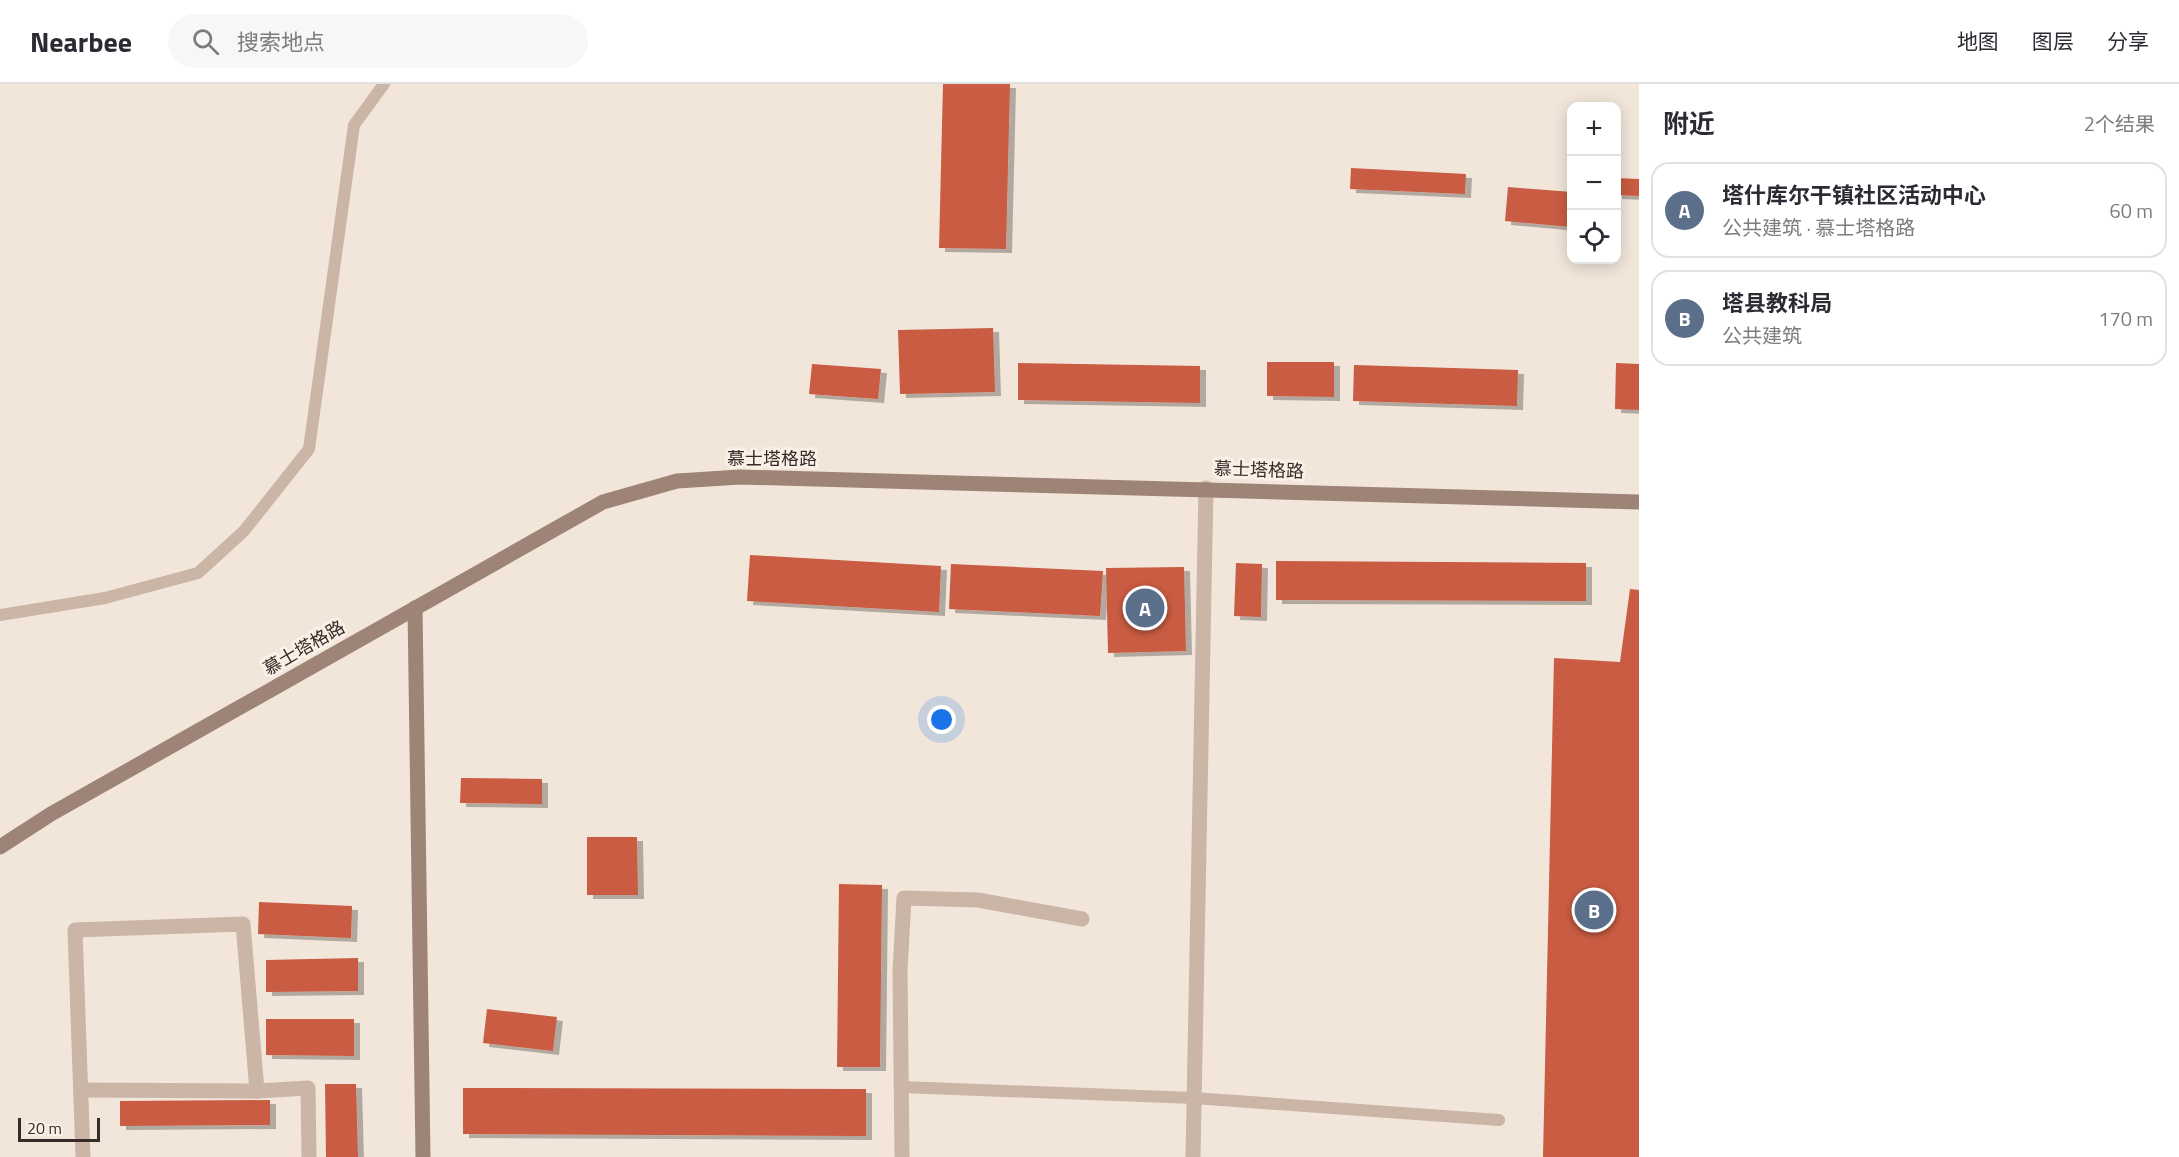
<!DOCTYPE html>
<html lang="zh">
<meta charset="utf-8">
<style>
:root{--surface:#fff;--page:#f7f7f7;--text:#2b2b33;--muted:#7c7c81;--line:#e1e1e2;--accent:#7c3aed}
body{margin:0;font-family:"Titillium Web","Noto Sans SC",sans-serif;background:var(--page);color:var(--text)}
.controls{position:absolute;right:18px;top:18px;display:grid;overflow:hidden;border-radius:12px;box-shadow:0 3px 15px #0003}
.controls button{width:54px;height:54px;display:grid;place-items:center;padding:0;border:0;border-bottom:2px solid var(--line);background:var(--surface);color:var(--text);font:30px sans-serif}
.scale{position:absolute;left:18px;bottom:15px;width:82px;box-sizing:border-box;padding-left:6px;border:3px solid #372b27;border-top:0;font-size:16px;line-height:21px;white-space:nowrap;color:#372b27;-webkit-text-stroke:4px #faf0e7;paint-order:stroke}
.you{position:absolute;left:942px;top:636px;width:21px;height:21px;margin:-15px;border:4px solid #fff;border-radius:50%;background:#1a73e8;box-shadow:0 0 0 9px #1a73e833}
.badge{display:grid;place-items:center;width:39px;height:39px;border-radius:50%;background:var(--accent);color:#fff;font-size:20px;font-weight:700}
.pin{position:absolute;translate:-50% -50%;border:3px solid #fff;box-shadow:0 2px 6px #0006}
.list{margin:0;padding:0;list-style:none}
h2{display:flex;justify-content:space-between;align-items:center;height:78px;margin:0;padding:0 24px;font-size:26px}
h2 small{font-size:20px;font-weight:400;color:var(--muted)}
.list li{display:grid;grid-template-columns:39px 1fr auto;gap:18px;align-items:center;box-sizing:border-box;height:96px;margin:0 12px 12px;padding:0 12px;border:2px solid var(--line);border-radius:18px}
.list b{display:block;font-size:22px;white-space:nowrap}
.list p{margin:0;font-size:20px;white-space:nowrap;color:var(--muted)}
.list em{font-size:20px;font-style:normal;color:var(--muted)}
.icon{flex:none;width:33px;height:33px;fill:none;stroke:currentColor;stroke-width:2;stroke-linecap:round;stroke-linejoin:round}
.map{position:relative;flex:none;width:1639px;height:1073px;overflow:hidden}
header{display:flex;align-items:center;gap:36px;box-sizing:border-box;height:84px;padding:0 30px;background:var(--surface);border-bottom:2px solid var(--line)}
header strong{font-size:28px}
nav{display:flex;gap:33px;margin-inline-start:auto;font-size:21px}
.search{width:420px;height:54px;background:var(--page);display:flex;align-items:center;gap:15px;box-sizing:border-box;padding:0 21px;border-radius:33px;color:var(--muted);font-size:22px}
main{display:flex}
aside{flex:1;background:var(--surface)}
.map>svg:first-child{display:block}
.building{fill:#c95b42;filter:url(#shadow)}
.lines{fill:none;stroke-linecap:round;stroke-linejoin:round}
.lane{stroke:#cbb5a6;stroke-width:12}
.street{stroke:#cbb5a6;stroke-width:15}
.secondary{stroke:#9e8377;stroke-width:15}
.labels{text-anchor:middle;stroke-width:6;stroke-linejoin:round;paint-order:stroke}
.street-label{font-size:18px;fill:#372b27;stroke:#faf0e7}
</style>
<header>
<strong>Nearbee</strong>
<div class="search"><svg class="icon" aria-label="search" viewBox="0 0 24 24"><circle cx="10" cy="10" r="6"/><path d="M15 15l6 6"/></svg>搜索地点</div>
<nav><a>地图</a><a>图层</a><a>分享</a></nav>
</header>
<main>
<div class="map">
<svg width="1639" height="1073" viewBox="0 0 1639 1073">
<defs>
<filter id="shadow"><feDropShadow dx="6" dy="4" stdDeviation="0" flood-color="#0004"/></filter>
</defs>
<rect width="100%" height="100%" fill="#f2e6da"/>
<!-- building -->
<g class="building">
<path d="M 943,0 L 1010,0 L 1006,165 L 939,164 Z"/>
<path d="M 1351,84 L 1466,90 L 1465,110 L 1350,105 Z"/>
<path d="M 1616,94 L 1639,95 L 1639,112 L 1616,111 Z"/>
<path d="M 1508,103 L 1572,108 L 1571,143 L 1505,137 Z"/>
<path d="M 993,244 L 995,308 L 900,310 L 898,246 Z"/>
<path d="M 1267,278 L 1334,278 L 1334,313 L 1267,312 Z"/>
<path d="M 1018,279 L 1200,282 L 1200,319 L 1018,316 Z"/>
<path d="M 1616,279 L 1639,280 L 1639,326 L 1615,325 Z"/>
<path d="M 812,280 L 881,285 L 878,315 L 809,310 Z"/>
<path d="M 1354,281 L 1518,286 L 1517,322 L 1353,317 Z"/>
<path d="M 750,471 L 941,482 L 939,528 L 747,517 Z"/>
<path d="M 1276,477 L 1586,479 L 1586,517 L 1276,516 Z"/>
<path d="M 1236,479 L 1262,480 L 1261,533 L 1234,532 Z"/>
<path d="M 951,480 L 1103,487 L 1100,532 L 949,525 Z"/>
<path d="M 1184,483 L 1186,567 L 1108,569 L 1106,484 Z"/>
<path d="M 1630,505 L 1639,506 L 1639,1073 L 1543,1073 L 1554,574 L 1620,578 Z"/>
<path d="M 461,694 L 542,695 L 542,720 L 460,719 Z"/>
<path d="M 587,753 L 637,753 L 638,811 L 587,811 Z"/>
<path d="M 839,800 L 882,801 L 880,983 L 837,983 Z"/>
<path d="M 259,818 L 352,822 L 351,854 L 258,850 Z"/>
<path d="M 358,874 L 358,907 L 266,908 L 266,876 Z"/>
<path d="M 487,925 L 557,933 L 553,967 L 483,959 Z"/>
<path d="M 266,935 L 354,935 L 354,972 L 266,971 Z"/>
<path d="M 325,1000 L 356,1000 L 358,1073 L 326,1073 Z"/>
<path d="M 463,1004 L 866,1005 L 866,1052 L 463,1050 Z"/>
<path d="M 270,1016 L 270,1041 L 120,1042 L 120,1017 Z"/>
</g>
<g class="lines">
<!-- lane -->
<g class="lane">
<path d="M 0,531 L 105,514 L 198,489 L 244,447 L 309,365 L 354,41 L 384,0"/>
<path d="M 901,1003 L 1194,1014 L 1499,1036"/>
</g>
<!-- street -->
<g class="street">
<path d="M 81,1006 L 257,1007 L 308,1004 L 309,1073"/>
<path d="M 83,1073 L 75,846 L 243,840 L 257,1007"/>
<path d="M 902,1073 L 900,887 L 904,814 L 978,816 L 1082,835"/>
<path d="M 1193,1073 L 1206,404"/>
</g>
<!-- secondary -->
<g class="secondary">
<path d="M 415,524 L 423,1073"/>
<path d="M 0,763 L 51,730 L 603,418 L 677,397 L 740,393 L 1639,418"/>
</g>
</g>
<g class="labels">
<!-- street labels -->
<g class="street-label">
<text x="772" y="381">慕士塔格路</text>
<text transform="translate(1259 386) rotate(2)" y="6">慕士塔格路</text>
<text transform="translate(304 564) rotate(-30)" y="6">慕士塔格路</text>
</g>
</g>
</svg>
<div class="controls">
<button>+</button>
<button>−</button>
<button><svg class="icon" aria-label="locate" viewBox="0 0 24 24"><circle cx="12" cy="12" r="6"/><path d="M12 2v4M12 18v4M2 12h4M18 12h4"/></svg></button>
</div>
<div class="scale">20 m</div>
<div class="you"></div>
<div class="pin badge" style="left:1145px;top:524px;background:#5c6f8a">A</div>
<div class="pin badge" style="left:1594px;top:826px;background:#5c6f8a">B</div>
</div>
<aside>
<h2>附近<small>2个结果</small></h2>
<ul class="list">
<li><span class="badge" style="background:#5c6f8a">A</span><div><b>塔什库尔干镇社区活动中心</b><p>公共建筑 · 慕士塔格路</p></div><em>60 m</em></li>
<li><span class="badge" style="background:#5c6f8a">B</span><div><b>塔县教科局</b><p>公共建筑</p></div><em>170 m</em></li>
</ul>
</aside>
</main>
